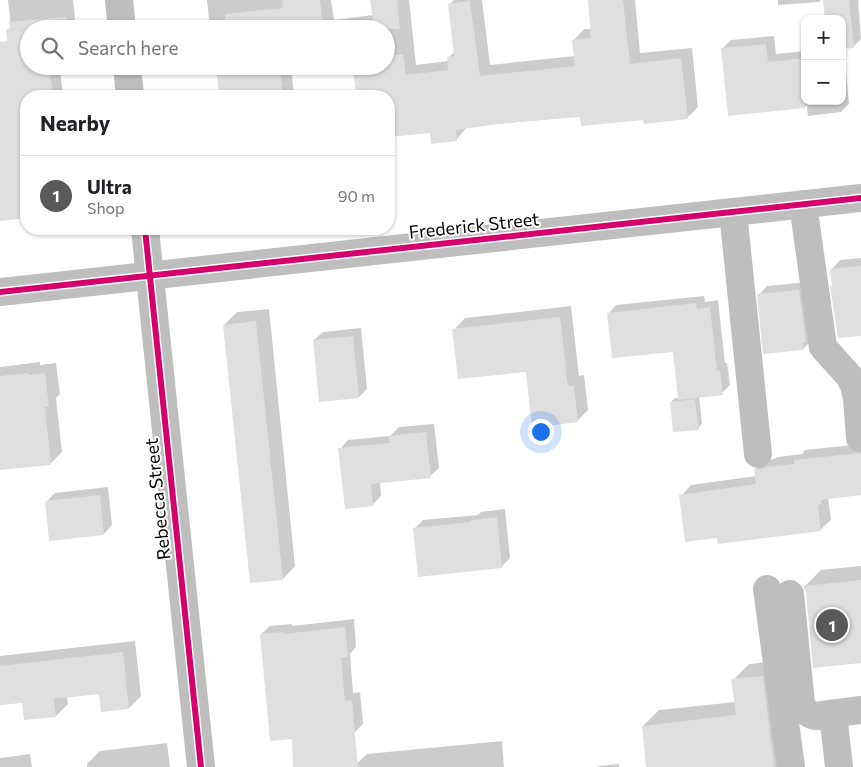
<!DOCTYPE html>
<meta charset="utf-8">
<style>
:root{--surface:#fff;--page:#f2f2f2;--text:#202124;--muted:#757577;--line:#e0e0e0;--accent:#595959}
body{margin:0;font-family:Commissioner,sans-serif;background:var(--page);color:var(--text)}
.controls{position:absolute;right:15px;top:15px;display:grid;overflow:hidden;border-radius:10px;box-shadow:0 1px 4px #0004}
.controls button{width:45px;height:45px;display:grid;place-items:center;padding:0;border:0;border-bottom:1px solid var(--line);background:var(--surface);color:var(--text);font:25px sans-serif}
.you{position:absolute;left:540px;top:431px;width:18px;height:18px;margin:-12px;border:4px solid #fff;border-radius:50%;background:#1a73e8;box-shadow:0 0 0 8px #1a73e833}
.badge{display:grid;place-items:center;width:32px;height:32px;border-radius:50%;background:var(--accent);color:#fff;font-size:16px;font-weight:700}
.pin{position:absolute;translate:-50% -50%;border:2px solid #fff;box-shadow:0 1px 5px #0006}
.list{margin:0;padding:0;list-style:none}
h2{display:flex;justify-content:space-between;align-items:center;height:65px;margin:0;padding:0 20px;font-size:21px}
h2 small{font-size:16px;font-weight:400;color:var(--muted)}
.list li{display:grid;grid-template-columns:32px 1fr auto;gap:15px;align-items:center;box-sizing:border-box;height:80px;padding:0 20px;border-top:1px solid var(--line)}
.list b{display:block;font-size:19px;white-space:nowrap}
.list p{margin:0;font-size:16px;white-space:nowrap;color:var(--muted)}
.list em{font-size:16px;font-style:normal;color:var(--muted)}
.icon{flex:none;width:28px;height:28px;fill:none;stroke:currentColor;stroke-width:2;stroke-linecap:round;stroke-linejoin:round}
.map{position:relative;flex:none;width:861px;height:767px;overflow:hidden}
.search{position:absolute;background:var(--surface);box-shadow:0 1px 4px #0004;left:20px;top:20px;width:375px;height:55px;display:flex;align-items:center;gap:12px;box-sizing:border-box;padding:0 18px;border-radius:28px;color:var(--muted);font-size:19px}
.panel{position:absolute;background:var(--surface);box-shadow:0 1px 4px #0004;left:20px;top:90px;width:375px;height:145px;border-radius:20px}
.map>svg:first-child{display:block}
.shadow{fill:#0003}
.building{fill:#dfdfdf}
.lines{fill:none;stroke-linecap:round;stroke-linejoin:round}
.minor{stroke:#bebebe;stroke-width:28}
.cycleway-casing{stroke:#fff;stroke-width:9}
.cycleway{stroke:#d6006c;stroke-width:6}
.labels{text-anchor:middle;stroke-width:4;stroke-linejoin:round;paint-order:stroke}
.street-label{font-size:18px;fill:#000;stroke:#fff}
</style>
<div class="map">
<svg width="861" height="767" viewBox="0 0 861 767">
<rect width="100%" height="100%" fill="#fff"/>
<!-- shadow -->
<g class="shadow">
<path d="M 8,0 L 73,0 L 76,29 L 29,29 L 29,66 L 70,66 L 60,68 L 63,96 L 26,96 L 26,217 L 0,220 L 0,85 L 12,84 L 7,30 L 11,27 Z"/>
<path d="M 207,0 L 331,0 L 334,20 L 373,15 L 372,0 L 409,0 L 416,65 L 448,61 L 448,58 L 455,51 L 449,5 L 454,0 L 482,0 L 490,65 L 575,56 L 574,40 L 584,29 L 592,29 L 589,0 L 635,0 L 640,53 L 692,48 L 698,107 L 687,118 L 581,116 L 467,127 L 457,139 L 431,131 L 389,136 L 389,96 L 357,96 L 354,66 L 386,66 L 386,29 L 210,29 Z"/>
<path d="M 778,0 L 821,0 L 819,2 L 778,5 Z"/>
<path d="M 825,0 L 858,0 L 861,39 L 853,47 L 844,48 L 849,104 L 841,112 L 808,116 L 807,106 L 729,114 L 722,49 L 731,40 L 774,36 L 776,54 L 805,51 L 805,101 L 842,101 L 842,19 Z"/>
<path d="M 217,66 L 291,66 L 294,96 L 220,96 Z"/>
<path d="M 861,258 L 861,334 L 833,285 L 832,269 L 840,260 Z"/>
<path d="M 808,282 L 812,340 L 803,349 L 759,295 L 767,286 Z"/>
<path d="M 704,296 L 705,302 L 718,300 L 725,363 L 727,363 L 730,385 L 722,393 L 699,396 L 702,424 L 698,428 L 671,402 L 675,398 L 679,398 L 674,350 L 609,313 L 616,305 Z"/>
<path d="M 571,306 L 579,376 L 584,375 L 588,410 L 577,421 L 527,370 L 454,330 L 465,318 Z"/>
<path d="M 269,309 L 295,566 L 283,579 L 224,325 L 237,312 Z"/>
<path d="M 361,328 L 367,389 L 359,397 L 314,340 L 323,332 Z"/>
<path d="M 40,362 L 40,365 L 56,363 L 60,394 L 56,398 L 62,452 L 50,464 L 0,469 L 0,367 Z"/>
<path d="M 434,424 L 439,468 L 430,476 L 380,482 L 381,496 L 373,504 L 340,449 L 348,440 L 390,436 L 399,427 Z"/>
<path d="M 861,444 L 861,494 L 828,498 L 831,520 L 820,530 L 718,537 L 681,496 L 691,485 L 756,476 L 755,469 L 765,459 L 771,460 L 778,457 L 802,454 L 805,450 Z"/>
<path d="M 108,487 L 112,525 L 104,534 L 46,502 L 55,493 Z"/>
<path d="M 505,509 L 510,558 L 501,567 L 415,528 L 423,520 L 478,515 L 481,512 Z"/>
<path d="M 861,566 L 861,662 L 807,592 L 805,586 L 821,570 Z"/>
<path d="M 354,619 L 356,647 L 350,654 L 353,693 L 360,692 L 363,724 L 355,732 L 261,634 L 270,626 L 292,624 L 292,626 Z"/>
<path d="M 135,641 L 141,696 L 129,708 L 100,693 L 67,696 L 68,704 L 56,716 L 23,701 L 0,704 L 0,656 Z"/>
<path d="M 779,661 L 787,767 L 648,767 L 643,726 L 659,710 L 735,702 L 733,680 L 749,664 Z"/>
<path d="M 502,741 L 504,767 L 353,767 L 367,754 Z"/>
<path d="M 167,743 L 170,767 L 87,767 L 87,764 L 100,751 Z"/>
<path d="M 30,754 L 32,767 L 0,767 L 0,758 Z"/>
<path d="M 619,764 L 619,767 L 597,767 L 598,766 Z"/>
</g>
<!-- building -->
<g class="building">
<path d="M 282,0 L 320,0 L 323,29 L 226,29 L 225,14 L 283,8 Z"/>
<path d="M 370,0 L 397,0 L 400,29 L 374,29 Z"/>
<path d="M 588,0 L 623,0 L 630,64 L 681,58 L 688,119 L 644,124 L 643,120 L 581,126 L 580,117 L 504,123 L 456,130 L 457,141 L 431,144 L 430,133 L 389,137 L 389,96 L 356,96 L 353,66 L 386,66 L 386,56 L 403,54 L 406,75 L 448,70 L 447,57 L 454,56 L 448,4 L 470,1 L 480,76 L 575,66 L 572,40 L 591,38 Z"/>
<path d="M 823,0 L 849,0 L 854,48 L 842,49 L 842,19 L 825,19 Z"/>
<path d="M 66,17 L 67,29 L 29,29 L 29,66 L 70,66 L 70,69 L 50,70 L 53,96 L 26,96 L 26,218 L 0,221 L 0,42 L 7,41 L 6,29 L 10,29 L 9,22 Z"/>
<path d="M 766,44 L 768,62 L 805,58 L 805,108 L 728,116 L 721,48 Z"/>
<path d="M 280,68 L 283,96 L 219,96 L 217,75 Z"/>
<path d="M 861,266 L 861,336 L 838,338 L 830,286 L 832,286 L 830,269 Z"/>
<path d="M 799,290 L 806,342 L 803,342 L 803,350 L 763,354 L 757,294 Z"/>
<path d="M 696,303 L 697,309 L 710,307 L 717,371 L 720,370 L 723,395 L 678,400 L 673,352 L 612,358 L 607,313 Z"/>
<path d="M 560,317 L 568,386 L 574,386 L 578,422 L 532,428 L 526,372 L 458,379 L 452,329 Z"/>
<path d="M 256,321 L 283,580 L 250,583 L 223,325 Z"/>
<path d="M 353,336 L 359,398 L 319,402 L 313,340 Z"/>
<path d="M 29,373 L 29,375 L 45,373 L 49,407 L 45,407 L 51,465 L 0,470 L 0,376 Z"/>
<path d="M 695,399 L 699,430 L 673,432 L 670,402 Z"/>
<path d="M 426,432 L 431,478 L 371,484 L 373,506 L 345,509 L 338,448 L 390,443 L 389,436 Z"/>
<path d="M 858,453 L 861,454 L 861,495 L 821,500 L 822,504 L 818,505 L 821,531 L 718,544 L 717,538 L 685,542 L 679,495 L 756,484 L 754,469 L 760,469 L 767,467 L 794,464 L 794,460 Z"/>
<path d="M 100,495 L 104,535 L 49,541 L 45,501 Z"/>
<path d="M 497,517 L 502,568 L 418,577 L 413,528 L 471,522 L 471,520 Z"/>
<path d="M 861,580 L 861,663 L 813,668 L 806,592 L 803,586 Z"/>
<path d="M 345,627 L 348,657 L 341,658 L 345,701 L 352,700 L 358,767 L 293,767 L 292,739 L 270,741 L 260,634 L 284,632 L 284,634 Z"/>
<path d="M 123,652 L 129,709 L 101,712 L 99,694 L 54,699 L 56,717 L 24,720 L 22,703 L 0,705 L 0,666 Z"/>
<path d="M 763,676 L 774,767 L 646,767 L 642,726 L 736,715 L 731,679 Z"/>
</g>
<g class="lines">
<!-- minor -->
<g class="minor">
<path d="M 119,0 L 122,29"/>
<path d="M 127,66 L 130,96"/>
<path d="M 803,204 L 823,347 L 849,376 L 854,385 L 857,398 L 860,438"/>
<path d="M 733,212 L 758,454"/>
<path d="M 145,229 L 201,767"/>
<path d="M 0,292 L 861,198"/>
<path d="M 767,589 L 791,767"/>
<path d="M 790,594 L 801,704 C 805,711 807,714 815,716 L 861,710"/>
<path d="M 833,714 L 839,767"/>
</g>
<defs>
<g id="cycleway">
<path d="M 145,229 L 201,767"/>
<path d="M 0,292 L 861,198"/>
</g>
</defs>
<!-- cycleway casing -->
<use href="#cycleway" class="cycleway-casing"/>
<!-- cycleway -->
<use href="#cycleway" class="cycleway"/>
</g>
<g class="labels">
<!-- street labels -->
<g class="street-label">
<text transform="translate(474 226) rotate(-6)" y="6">Frederick Street</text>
<text transform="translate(158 499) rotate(-96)" y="6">Rebecca Street</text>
</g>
</g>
</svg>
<div class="controls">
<button>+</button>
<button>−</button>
</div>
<div class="you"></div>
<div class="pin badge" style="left:832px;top:625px">1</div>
<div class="search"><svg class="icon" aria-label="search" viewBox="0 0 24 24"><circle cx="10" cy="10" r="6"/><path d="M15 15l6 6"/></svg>Search here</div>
<section class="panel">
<h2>Nearby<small></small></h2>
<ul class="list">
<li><span class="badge">1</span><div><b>Ultra</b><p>Shop</p></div><em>90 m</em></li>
</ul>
</section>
</div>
